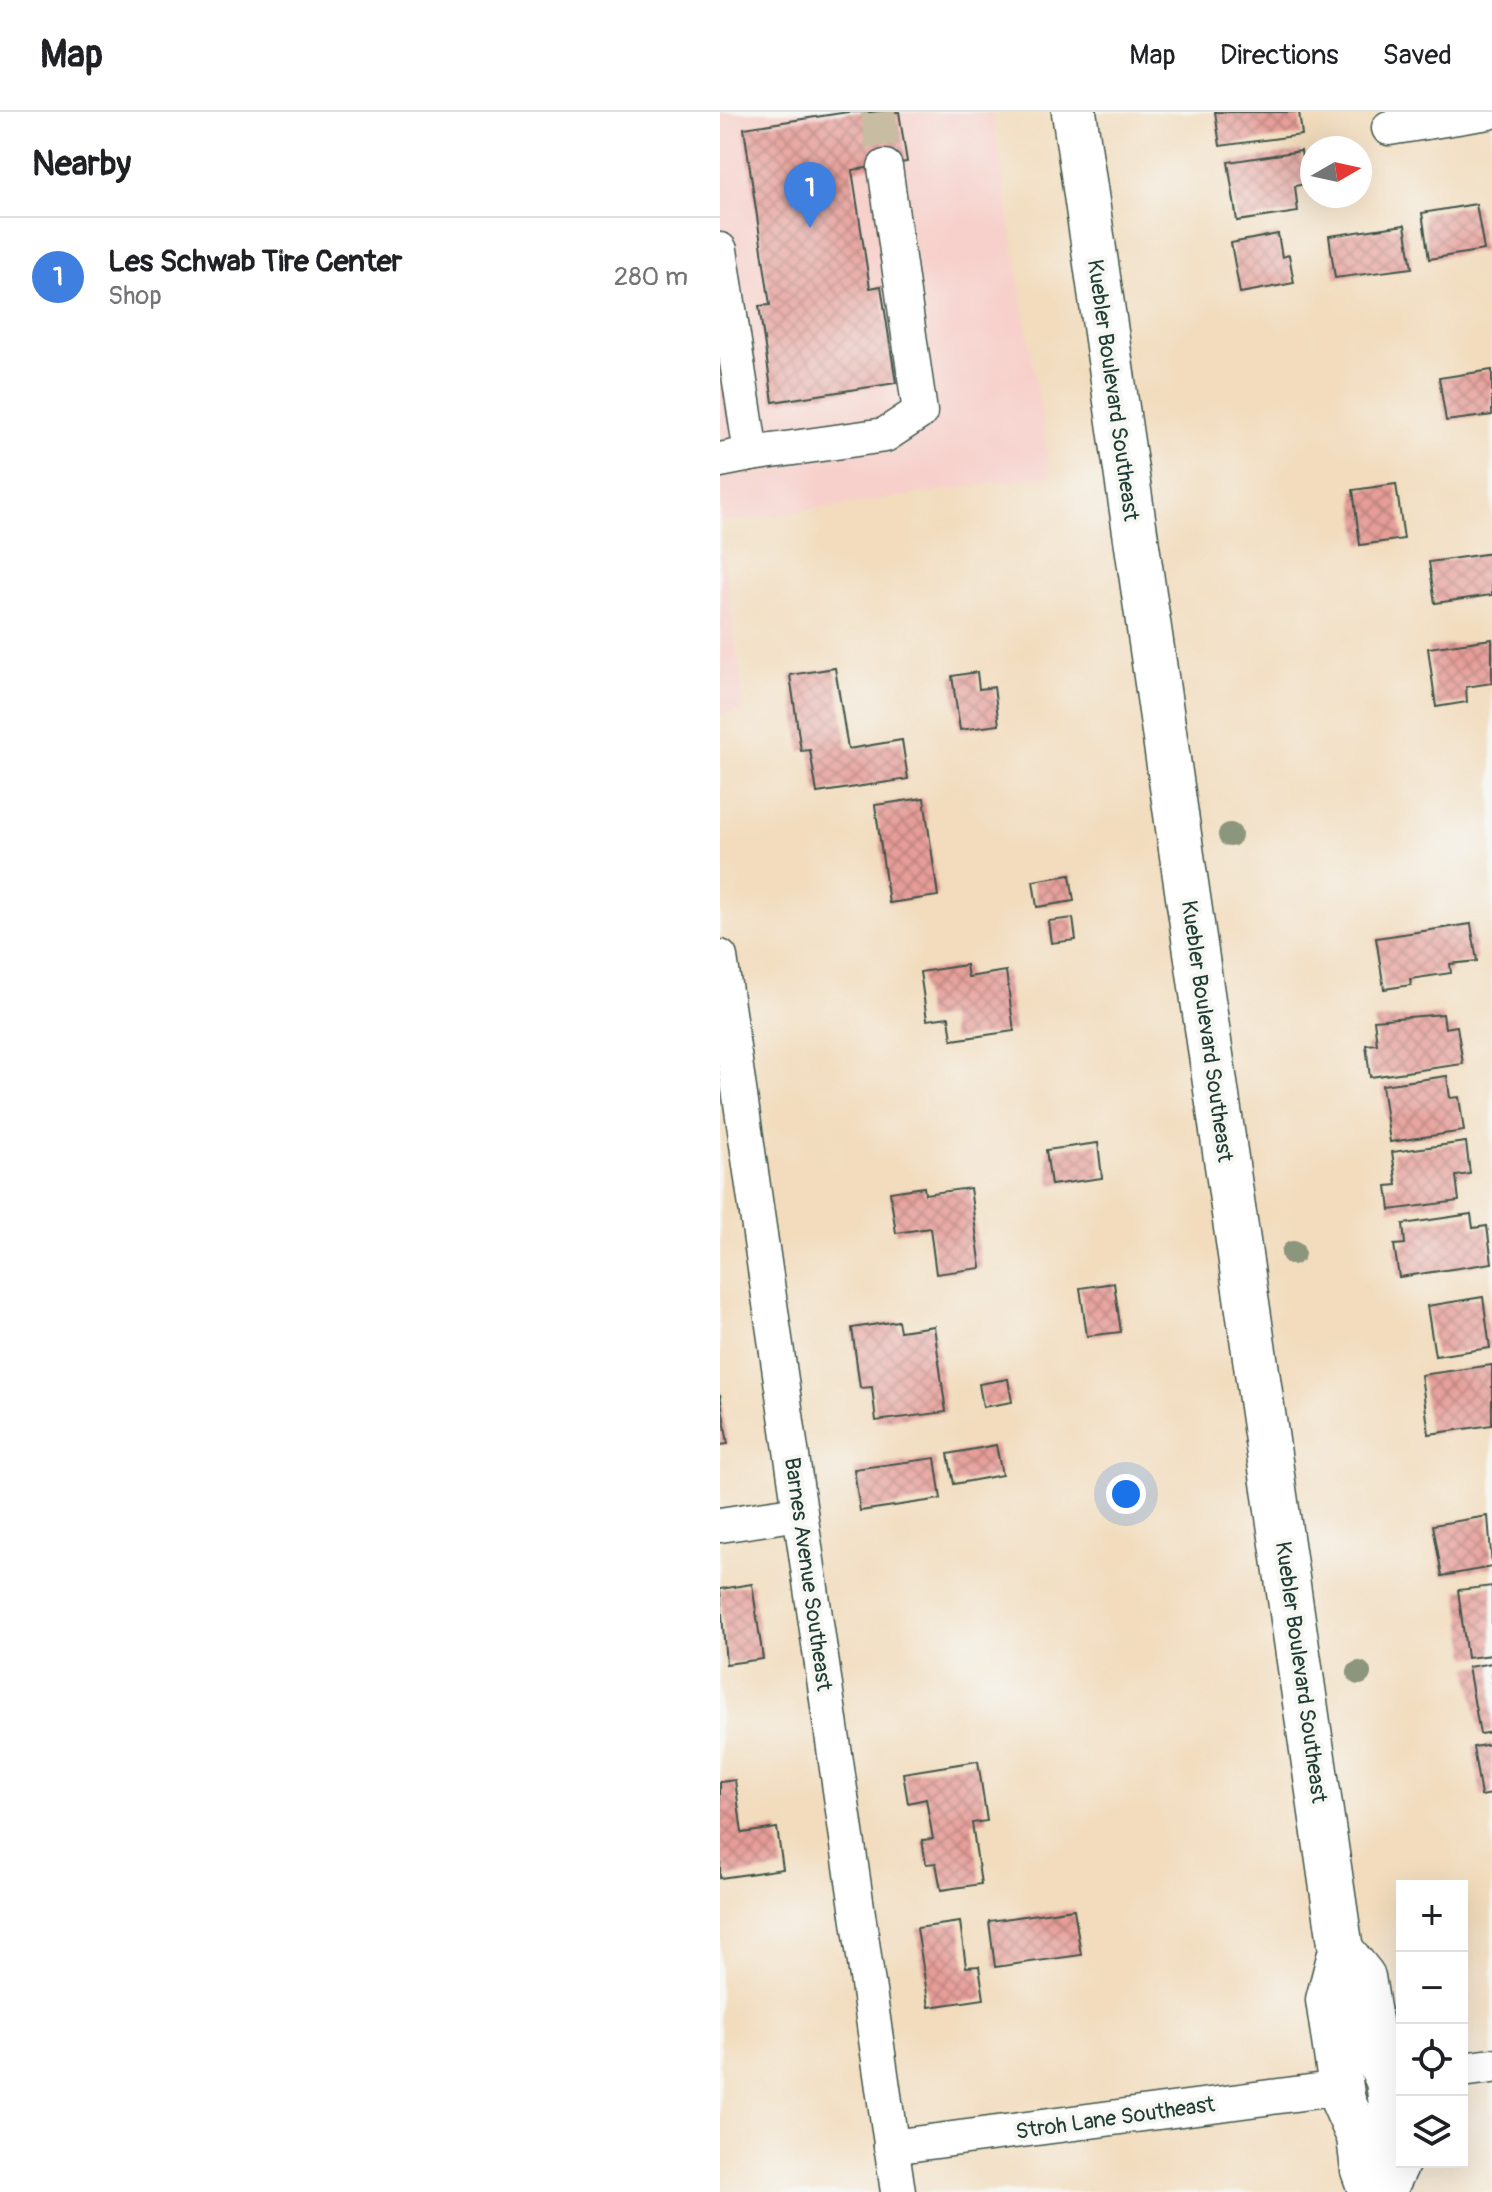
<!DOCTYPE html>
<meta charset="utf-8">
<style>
:root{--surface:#fff;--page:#f6f6f6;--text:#202124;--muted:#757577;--line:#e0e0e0;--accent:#1a73e8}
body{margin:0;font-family:Pangolin,sans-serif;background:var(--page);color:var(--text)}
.controls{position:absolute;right:24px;bottom:24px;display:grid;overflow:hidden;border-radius:0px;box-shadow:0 8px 32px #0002}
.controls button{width:72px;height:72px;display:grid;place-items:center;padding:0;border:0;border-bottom:2px solid var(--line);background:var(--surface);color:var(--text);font:40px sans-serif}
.compass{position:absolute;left:580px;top:24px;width:72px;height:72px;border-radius:50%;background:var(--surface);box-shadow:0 8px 32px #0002;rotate:81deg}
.you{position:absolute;left:406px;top:1382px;width:28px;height:28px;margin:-20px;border:6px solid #fff;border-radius:50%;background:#1a73e8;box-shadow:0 0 0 12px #1a73e833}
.badge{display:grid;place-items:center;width:52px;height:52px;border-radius:50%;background:var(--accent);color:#fff;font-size:26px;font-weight:700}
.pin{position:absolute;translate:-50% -66px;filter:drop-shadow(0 2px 4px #0008)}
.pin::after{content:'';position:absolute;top:42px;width:28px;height:24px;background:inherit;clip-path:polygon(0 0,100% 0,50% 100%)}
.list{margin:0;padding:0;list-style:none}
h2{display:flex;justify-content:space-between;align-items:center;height:104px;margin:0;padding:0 32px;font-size:34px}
h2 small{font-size:26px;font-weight:400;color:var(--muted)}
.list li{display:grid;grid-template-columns:52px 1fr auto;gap:24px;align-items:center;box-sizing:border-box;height:120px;padding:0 32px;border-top:2px solid var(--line)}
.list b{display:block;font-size:30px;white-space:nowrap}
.list p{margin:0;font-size:26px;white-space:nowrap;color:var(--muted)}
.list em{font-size:26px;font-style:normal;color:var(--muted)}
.icon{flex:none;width:44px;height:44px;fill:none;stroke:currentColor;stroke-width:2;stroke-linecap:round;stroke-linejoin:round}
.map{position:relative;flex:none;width:772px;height:2080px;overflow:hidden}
header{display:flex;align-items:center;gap:48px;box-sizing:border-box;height:112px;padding:0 40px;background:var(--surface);border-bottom:2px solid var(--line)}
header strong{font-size:38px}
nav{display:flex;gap:44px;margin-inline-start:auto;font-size:28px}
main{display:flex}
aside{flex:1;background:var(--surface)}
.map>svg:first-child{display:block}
.built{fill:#f7d0cb}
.building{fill:url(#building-cross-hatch)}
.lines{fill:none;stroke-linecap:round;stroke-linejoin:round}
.minor-tunnel{stroke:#c8bca2;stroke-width:34;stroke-dasharray:34 17;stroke-linecap:butt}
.minor-casing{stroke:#3f5549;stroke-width:37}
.major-casing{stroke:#3f5549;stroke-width:47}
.minor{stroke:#fff;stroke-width:34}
.major{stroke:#fff;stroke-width:44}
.tree{fill:#8c967c}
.labels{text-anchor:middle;stroke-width:8;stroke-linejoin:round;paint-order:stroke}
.street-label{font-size:22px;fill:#1f3d34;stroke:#f6f6f2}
</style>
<header>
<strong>Map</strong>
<nav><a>Map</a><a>Directions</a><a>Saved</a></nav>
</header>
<main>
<aside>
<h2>Nearby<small></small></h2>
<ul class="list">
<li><span class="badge" style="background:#3f7fe0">1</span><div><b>Les Schwab Tire Center</b><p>Shop</p></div><em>280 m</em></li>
</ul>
</aside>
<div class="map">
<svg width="772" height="2080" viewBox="0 0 772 2080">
<defs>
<pattern id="building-cross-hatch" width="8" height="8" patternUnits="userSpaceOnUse" patternTransform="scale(2)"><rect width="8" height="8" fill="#e79e99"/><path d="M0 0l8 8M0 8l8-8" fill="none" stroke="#bb827e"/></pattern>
</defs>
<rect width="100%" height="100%" fill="#f6f6f2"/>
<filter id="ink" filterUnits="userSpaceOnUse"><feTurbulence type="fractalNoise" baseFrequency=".0125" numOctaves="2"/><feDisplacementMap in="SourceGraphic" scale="16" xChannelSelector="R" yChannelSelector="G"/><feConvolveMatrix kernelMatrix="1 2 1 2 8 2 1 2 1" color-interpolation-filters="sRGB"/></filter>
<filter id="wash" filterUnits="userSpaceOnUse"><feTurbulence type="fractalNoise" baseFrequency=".006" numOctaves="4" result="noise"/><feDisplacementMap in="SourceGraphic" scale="32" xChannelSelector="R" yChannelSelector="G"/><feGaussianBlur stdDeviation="1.8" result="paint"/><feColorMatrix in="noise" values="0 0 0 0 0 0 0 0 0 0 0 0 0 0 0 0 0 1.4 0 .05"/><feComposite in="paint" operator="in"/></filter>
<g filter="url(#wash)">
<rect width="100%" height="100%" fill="#f2dcbd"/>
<!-- built -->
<g class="built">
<path d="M 0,0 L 272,0 L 331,363 L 0,411 Z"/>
<path d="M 0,421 L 25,598 L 0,602 Z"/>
</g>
<g id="blocks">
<!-- building -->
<g class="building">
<path d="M 128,0 L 179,0 L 187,50 L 132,58 L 150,176 L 161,174 L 176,271 L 53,290 L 39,194 L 50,193 L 24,16 Z"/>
<path d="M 495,0 L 579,0 L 582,23 L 500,34 Z"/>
<path d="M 581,39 L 585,72 L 575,74 L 578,100 L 517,109 L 508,50 Z"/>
<path d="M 756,92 L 764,138 L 709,147 L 702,101 Z"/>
<path d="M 685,113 L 692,156 L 615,166 L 609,124 Z"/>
<path d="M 558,122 L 562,145 L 569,143 L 574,171 L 520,181 L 511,131 Z"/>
<path d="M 772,258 L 772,303 L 726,309 L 719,266 Z"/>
<path d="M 676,372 L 684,427 L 640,433 L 633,378 Z"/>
<path d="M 772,441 L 772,483 L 715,491 L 709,450 Z"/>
<path d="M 772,527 L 772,571 L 746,575 L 747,590 L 716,595 L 708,536 Z"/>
<path d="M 115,556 L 128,637 L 182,628 L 188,667 L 97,681 L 90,638 L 81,639 L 70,563 Z"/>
<path d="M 257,560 L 259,577 L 274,575 L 279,613 L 240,618 L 232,564 Z"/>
<path d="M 204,686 L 218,784 L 169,791 L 155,693 Z"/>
<path d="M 350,763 L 354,789 L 317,795 L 313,769 Z"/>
<path d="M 353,806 L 356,828 L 331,831 L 328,809 Z"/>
<path d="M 751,812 L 757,849 L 730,852 L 731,861 L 690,867 L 691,873 L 664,877 L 656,826 Z"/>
<path d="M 246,853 L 248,865 L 286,859 L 294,919 L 232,928 L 229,905 L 207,908 L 200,860 Z"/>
<path d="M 723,902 L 725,916 L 737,914 L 743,952 L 650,965 L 646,933 L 657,932 L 654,908 Z"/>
<path d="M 727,964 L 730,986 L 739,985 L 744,1019 L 670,1030 L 662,973 Z"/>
<path d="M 746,1030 L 750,1062 L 736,1064 L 739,1089 L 670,1098 L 667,1074 L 677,1073 L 672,1040 Z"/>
<path d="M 378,1031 L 382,1066 L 331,1073 L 326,1038 Z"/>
<path d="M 204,1075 L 205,1082 L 250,1076 L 261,1156 L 216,1162 L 210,1116 L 176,1121 L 170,1080 Z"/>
<path d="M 751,1102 L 753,1116 L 767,1114 L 772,1151 L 679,1165 L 674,1133 L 685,1132 L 683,1112 Z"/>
<path d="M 394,1171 L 401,1220 L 367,1224 L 360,1176 Z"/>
<path d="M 763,1185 L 770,1236 L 715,1244 L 707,1194 Z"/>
<path d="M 178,1209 L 180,1219 L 214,1214 L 226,1300 L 156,1309 L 152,1275 L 140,1276 L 132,1216 Z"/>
<path d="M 772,1253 L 772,1313 L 709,1322 L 701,1263 Z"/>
<path d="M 288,1267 L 292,1290 L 263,1295 L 259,1272 Z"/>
<path d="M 0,1282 L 8,1332 L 0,1333 Z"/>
<path d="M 276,1333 L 282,1363 L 234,1372 L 228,1342 Z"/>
<path d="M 215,1346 L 221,1387 L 140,1399 L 134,1357 Z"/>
<path d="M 768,1404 L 772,1455 L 722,1464 L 713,1413 Z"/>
<path d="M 32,1472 L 43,1547 L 6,1552 L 0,1477 Z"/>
<path d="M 772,1474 L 772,1543 L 747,1546 L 738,1478 Z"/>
<path d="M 772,1551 L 772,1620 L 760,1622 L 748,1555 Z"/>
<path d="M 772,1632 L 772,1682 L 761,1684 L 753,1635 Z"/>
<path d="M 258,1649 L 267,1709 L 252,1711 L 261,1772 L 221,1778 L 216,1751 L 206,1752 L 202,1728 L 213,1727 L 206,1687 L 188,1691 L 183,1661 Z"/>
<path d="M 15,1668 L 22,1721 L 57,1716 L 63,1757 L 0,1766 L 0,1670 Z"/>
<path d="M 354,1797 L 361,1843 L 275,1855 L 269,1809 Z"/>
<path d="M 240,1810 L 246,1855 L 259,1854 L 264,1887 L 209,1895 L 197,1816 Z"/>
</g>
</g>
</g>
<g filter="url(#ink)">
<use href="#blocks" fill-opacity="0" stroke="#3f5549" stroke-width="2"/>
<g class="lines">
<!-- minor-tunnel -->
<path class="minor-tunnel" d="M 158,0 L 165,55"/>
<defs>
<g id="minor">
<path d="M 669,16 L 769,0"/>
<path d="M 0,138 L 31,342 L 0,348"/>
<path d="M 31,342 L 165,323 L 200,300 L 165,55"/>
<path d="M 0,845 L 178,2080"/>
<path d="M 0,1413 L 80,1401"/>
<path d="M 742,1958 L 772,1954"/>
<path d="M 171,2035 L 620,1976"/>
</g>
<g id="major">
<path d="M 354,0 L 621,1838 L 608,1888 L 623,1989 L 639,2025 L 643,2058 L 651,2080"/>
<path d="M 621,1838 L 643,1865 L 655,1940 L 668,1969 L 678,2049 L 663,2080"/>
</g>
</defs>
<!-- minor casing -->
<use href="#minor" class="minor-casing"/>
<!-- major casing -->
<use href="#major" class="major-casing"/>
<!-- minor -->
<use href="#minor" class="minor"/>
<!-- major -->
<use href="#major" class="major"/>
</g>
<!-- trees -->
<g class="tree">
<circle cx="510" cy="723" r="12"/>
<circle cx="573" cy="1141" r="12"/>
<circle cx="639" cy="1561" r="12"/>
</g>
</g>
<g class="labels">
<!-- street labels -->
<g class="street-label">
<text transform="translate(394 278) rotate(82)" y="8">Kuebler Boulevard Southeast</text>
<text transform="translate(488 919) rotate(82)" y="8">Kuebler Boulevard Southeast</text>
<text transform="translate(89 1462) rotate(82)" y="8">Barnes Avenue Southeast</text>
<text transform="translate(582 1560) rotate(82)" y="8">Kuebler Boulevard Southeast</text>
<text transform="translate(395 2005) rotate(-8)" y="8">Stroh Lane Southeast</text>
</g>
</g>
</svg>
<div class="controls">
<button>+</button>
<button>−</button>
<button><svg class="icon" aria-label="locate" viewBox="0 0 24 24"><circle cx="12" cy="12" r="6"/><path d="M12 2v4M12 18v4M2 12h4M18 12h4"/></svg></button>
<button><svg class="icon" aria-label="layers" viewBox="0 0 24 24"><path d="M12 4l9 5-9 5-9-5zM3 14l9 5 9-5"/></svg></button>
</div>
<svg class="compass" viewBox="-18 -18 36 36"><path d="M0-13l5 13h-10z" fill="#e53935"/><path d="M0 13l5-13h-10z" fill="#757577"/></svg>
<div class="you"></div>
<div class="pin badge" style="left:90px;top:116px;background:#3f7fe0">1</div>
</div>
</main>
